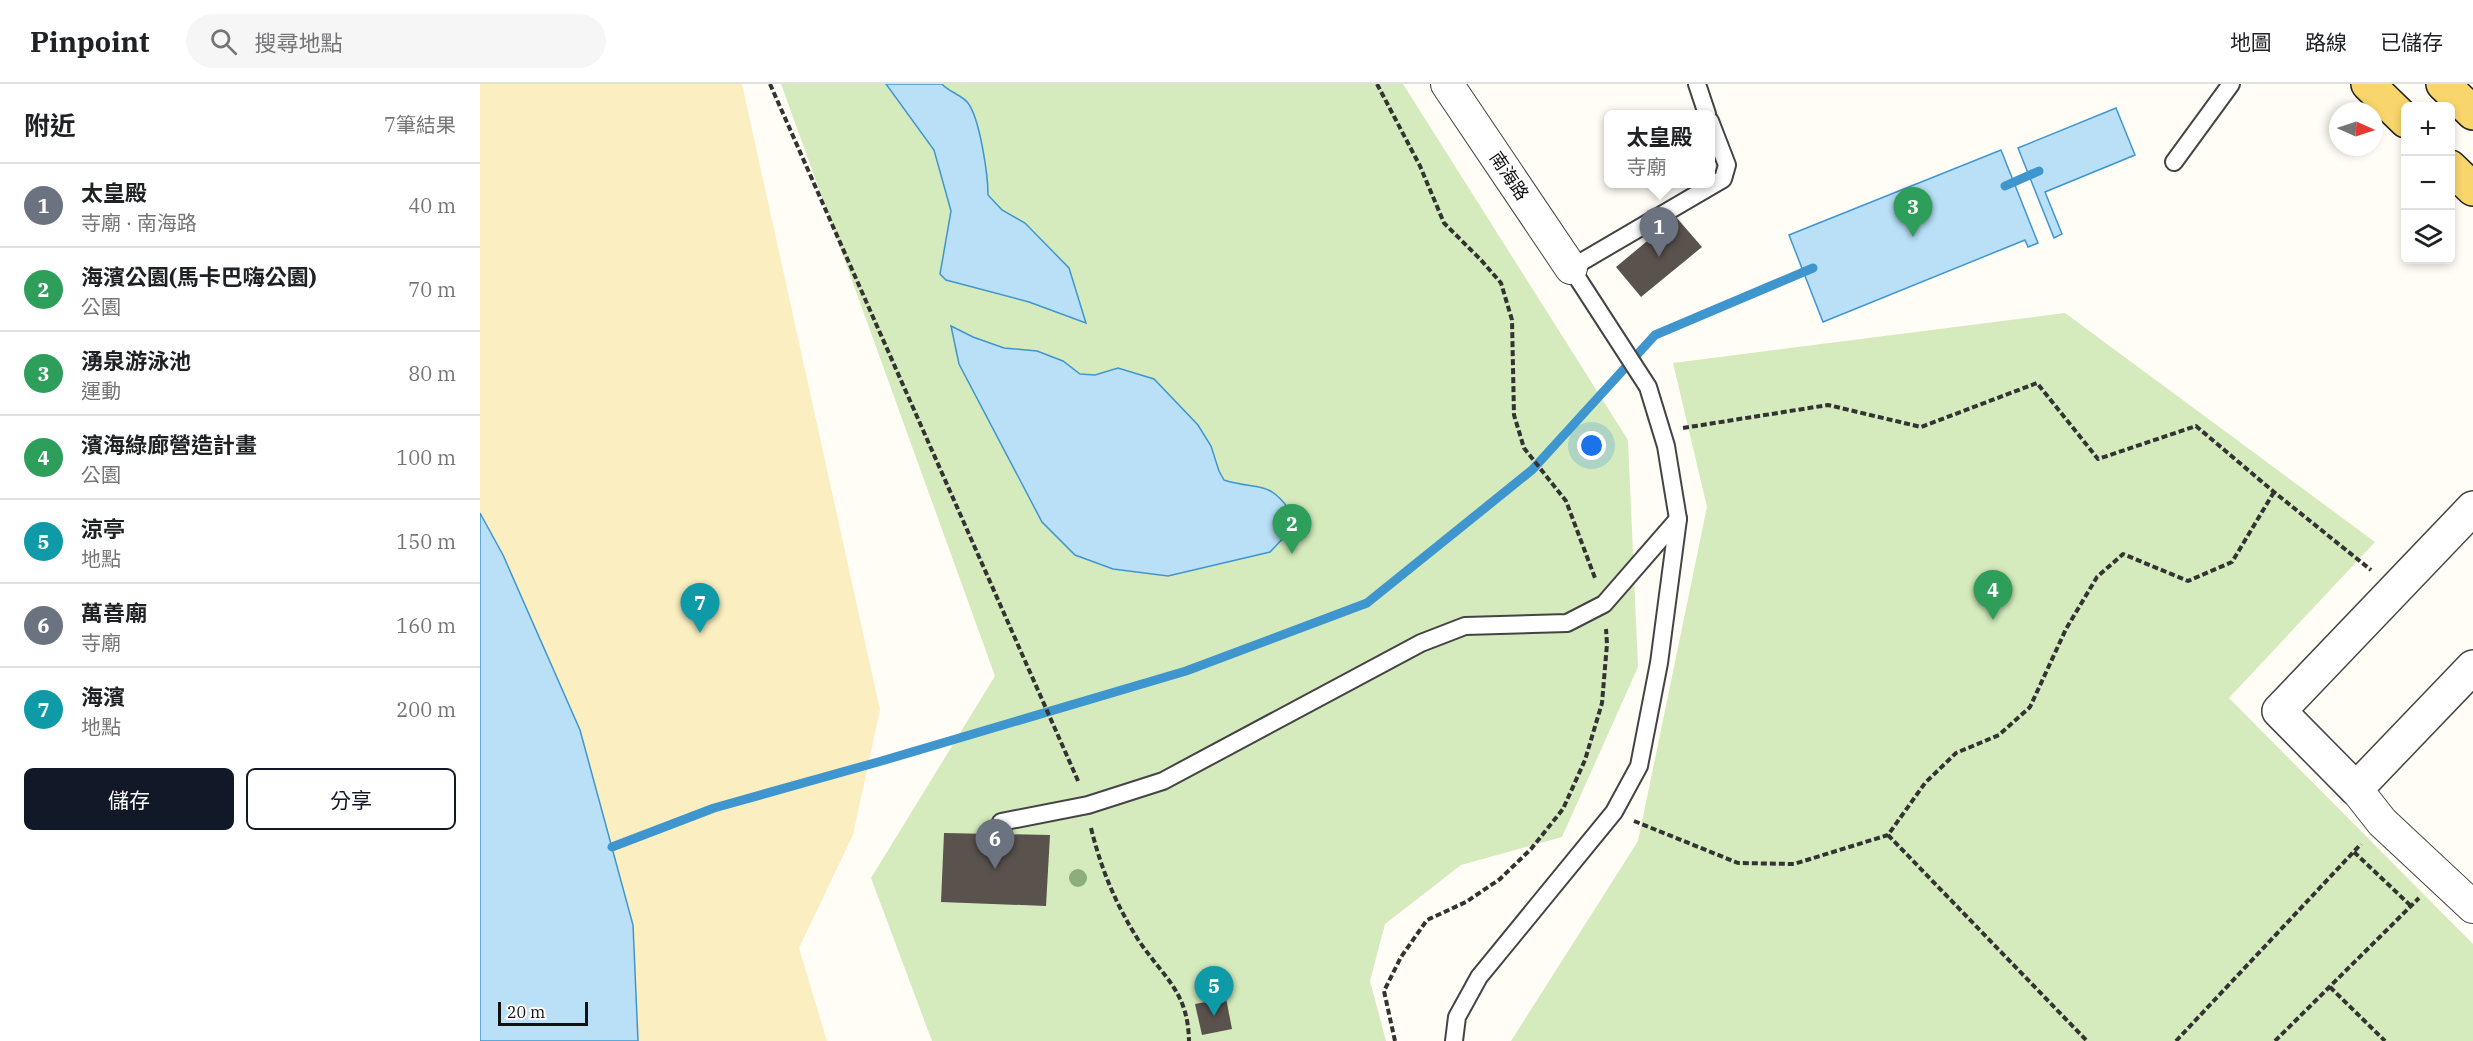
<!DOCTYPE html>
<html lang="zh-TW">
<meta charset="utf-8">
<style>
:root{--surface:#fff;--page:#f6f6f6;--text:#202124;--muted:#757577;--line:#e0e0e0;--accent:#111827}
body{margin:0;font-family:"IBM Plex Serif","Noto Sans TC",serif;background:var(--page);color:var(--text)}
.controls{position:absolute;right:18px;top:18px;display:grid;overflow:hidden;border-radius:9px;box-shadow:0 3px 9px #0003}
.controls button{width:54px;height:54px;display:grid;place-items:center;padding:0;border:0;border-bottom:2px solid var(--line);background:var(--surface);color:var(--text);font:30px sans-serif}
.compass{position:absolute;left:1849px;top:18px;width:54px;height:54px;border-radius:50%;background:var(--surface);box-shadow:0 3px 9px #0003;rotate:93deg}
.scale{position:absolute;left:18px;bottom:15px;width:90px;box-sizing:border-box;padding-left:6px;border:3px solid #111;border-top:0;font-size:16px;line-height:21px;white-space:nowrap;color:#111;-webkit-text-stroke:4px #fff;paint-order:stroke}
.you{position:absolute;left:1112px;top:362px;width:21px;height:21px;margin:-15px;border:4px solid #fff;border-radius:50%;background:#1a73e8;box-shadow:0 0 0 9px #1a73e833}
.badge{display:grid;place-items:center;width:39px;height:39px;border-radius:50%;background:var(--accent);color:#fff;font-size:20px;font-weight:700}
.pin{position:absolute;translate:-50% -50px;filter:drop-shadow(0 2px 3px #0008)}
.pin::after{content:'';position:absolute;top:32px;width:21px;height:18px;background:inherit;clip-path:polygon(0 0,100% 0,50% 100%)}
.popup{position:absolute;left:1124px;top:26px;width:111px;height:78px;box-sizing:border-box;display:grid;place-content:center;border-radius:9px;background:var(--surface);filter:drop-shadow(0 2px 4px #0005);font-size:20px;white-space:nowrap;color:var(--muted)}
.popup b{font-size:22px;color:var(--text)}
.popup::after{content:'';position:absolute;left:50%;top:100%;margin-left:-12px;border:12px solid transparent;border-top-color:var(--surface)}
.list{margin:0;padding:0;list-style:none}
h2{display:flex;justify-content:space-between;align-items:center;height:78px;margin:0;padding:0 24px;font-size:26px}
h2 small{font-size:20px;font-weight:400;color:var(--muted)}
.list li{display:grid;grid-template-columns:39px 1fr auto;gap:18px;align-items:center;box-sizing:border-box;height:84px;padding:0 24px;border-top:2px solid var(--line)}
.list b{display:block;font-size:22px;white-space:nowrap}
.list p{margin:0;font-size:20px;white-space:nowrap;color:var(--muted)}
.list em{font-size:20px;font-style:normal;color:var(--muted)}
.actions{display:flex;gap:12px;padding:18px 24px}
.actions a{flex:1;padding:14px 0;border:2px solid var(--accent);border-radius:9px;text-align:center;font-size:21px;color:var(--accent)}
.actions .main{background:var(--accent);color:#fff}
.icon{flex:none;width:33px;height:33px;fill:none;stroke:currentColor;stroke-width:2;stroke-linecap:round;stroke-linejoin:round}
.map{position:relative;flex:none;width:1993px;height:957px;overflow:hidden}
header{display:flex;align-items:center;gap:36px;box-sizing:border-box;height:84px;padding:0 30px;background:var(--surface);border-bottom:2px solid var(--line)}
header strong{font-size:28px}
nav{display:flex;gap:33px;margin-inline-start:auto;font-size:21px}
.search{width:420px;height:54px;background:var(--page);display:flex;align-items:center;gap:15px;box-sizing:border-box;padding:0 21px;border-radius:33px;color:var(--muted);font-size:22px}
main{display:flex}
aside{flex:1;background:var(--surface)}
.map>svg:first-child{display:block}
.green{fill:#d5ebbd}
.sand{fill:#fbeec1}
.water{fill:#b9e0f7;stroke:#3f96cf;stroke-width:1.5}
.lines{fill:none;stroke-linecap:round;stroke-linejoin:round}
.stream{stroke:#3f96cf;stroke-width:9}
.building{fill:#5a524d}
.service-casing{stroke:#444;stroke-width:20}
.minor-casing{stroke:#444;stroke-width:34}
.tertiary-casing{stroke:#444;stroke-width:36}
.primary-casing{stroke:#222;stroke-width:36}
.path{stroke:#333;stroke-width:4;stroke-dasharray:6 3;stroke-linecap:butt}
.service{stroke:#fff;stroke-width:16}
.minor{stroke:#fff;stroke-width:32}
.tertiary{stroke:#fff;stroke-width:33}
.primary{stroke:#f9d66b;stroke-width:33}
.tree{fill:#8dad7f}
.labels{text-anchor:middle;stroke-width:6;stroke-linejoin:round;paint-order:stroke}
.street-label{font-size:18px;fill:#111;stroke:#fff}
</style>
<header>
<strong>Pinpoint</strong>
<div class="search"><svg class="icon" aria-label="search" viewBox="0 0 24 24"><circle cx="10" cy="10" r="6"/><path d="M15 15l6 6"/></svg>搜尋地點</div>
<nav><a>地圖</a><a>路線</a><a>已儲存</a></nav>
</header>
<main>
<aside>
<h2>附近<small>7筆結果</small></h2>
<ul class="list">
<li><span class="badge" style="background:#6b7280">1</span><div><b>太皇殿</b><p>寺廟 · 南海路</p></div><em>40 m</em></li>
<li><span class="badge" style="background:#2e9e5b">2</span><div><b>海濱公園(馬卡巴嗨公園)</b><p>公園</p></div><em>70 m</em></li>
<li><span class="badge" style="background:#2e9e5b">3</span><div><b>湧泉游泳池</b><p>運動</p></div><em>80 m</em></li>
<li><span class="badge" style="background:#2e9e5b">4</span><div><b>濱海綠廊營造計畫</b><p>公園</p></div><em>100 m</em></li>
<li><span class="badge" style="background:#0f9aa8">5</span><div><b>涼亭</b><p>地點</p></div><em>150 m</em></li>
<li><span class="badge" style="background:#6b7280">6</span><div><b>萬善廟</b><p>寺廟</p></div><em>160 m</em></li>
<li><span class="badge" style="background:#0f9aa8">7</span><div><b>海濱</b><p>地點</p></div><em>200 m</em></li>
</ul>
<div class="actions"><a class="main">儲存</a><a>分享</a></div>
</aside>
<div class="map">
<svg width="1993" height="957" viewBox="0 0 1993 957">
<rect width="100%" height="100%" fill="#fffdf5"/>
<!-- green -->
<g class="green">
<path d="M 301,0 L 923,0 L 1148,356 L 1158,583 L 1082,753 L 981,781 L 905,840 L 890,897 L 906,957 L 452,957 L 391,794 L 515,592 Z"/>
<path d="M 1585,229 L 1895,458 L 1749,614 L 1993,860 L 1993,957 L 1031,957 L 1158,757 L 1227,423 L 1193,279 Z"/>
</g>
<!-- sand -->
<path class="sand" d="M 0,0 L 262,0 L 400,626 L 373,751 L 319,864 L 347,957 L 158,957 L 153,841 L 100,646 L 23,471 L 0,429 Z"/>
<!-- water -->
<g class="water">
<path d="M 406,0 L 462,0 C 469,8 482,11 488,19 C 500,35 508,91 508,111 L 522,126 L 545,139 L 589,184 L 606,239 L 549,218 L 466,196 L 460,190 L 471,127 L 454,66 Z"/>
<path d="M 1636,24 L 1655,71 L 1565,108 L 1582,150 L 1574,154 L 1538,64 Z"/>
<path d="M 1521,66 L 1558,159 L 1548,163 L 1545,156 L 1343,238 L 1309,151 Z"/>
<path d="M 471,242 L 493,253 L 524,264 L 557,267 L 583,277 L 600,290 L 615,291 L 638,284 L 674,295 L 718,341 L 731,362 L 739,387 L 744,396 C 778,407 787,394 811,428 L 809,448 L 790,468 L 688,492 L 633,485 L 595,471 L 562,438 L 479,280 Z"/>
<path d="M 0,429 L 23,471 L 100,646 L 153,841 L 158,957 L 0,957 Z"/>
</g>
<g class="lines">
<!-- stream -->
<g class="stream">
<path d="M 1525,102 L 1559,87"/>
<path d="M 132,763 L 234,724 L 398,678 L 706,587 L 887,519 L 1052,386 L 1175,251 L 1333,184"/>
</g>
</g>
<!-- building -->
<g class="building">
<path d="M 1196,133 L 1222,163 L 1161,213 L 1136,183 Z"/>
<path d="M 464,749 L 570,751 L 566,822 L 461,818 Z"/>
<path d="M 746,914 L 752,945 L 722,951 L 715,920 Z"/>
</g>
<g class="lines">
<defs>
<g id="service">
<path d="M 1217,0 L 1227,30"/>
<path d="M 1694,78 L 1751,0"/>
<path d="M 521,738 L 608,721 L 683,697 L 941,559 L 985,542 L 1087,539 L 1124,520 L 1198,435"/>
<path d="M 974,957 L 977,933 L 999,893 L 1134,728 L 1159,682 L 1179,579 L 1198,435 L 1186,362 L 1168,303 L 1091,184 L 1243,95 L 1247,81 L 1230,37"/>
</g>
<g id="minor">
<path d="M 967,0 L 1091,184"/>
<path d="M 1876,705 L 1902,738 L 1993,823"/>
</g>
<path id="tertiary" d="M 1993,424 L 1799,627 L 1876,705 L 1993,583"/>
<g id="primary">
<path d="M 1888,0 L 1926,37"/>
<path d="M 1963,0 L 1993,29"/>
<path d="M 1970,83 L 1993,105"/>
</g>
</defs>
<!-- service casing -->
<use href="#service" class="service-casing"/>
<!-- minor casing -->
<use href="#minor" class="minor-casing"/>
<!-- tertiary casing -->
<use href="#tertiary" class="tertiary-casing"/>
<!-- primary casing -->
<use href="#primary" class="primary-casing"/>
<!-- path -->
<g class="path">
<path d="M 290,0 L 599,699"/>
<path d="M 897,0 L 940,82 L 964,139 L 1001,176 L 1021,199 L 1032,236 L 1034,331 L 1044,364 L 1086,417 L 1115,494"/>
<path d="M 1203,344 L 1348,321 L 1441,343 L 1557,299 L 1618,375 L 1716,342 L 1794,408 L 1891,486"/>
<path d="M 1154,737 L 1258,779 L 1314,780 L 1408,751 L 1445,699 L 1476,669 L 1519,651 L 1550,623 L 1586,545 L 1617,493 L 1643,470 L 1708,497 L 1752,478 L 1794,408"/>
<path d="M 611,744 C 621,785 636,821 659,857 C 685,895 708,908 709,957"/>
<path d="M 1408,751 L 1607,957"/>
<path d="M 1874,768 L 1931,822"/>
<path d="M 1850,903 L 1905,957"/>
<path d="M 915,957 L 904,907 L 921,873 L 947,836 L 986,818 L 1020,795 L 1051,765 L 1083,725 L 1105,676 L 1122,619 L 1127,560 L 1126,545"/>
<path d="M 1696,957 L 1881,760"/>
<path d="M 1795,957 L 1939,814"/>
</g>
<!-- service -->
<use href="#service" class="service"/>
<!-- minor -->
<use href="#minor" class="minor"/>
<!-- tertiary -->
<use href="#tertiary" class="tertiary"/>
<!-- primary -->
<use href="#primary" class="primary"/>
</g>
<!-- trees -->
<circle class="tree" cx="598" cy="794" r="9"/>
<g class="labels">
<!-- street labels -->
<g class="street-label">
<text transform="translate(1029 92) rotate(56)" y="6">南海路</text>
</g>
</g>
</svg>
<div class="controls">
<button>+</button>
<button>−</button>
<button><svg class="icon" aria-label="layers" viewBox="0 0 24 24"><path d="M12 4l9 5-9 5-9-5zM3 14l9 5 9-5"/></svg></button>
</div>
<svg class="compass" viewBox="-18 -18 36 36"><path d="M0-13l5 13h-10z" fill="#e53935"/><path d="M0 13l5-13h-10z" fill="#757577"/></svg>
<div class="scale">20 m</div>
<div class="you"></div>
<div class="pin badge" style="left:1179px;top:173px;background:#6b7280">1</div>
<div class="popup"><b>太皇殿</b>寺廟</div>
<div class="pin badge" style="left:812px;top:470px;background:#2e9e5b">2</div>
<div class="pin badge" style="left:1433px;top:153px;background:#2e9e5b">3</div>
<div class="pin badge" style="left:1513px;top:536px;background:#2e9e5b">4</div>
<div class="pin badge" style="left:734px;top:932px;background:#0f9aa8">5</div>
<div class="pin badge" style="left:515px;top:785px;background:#6b7280">6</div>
<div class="pin badge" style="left:220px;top:549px;background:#0f9aa8">7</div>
</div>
</main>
